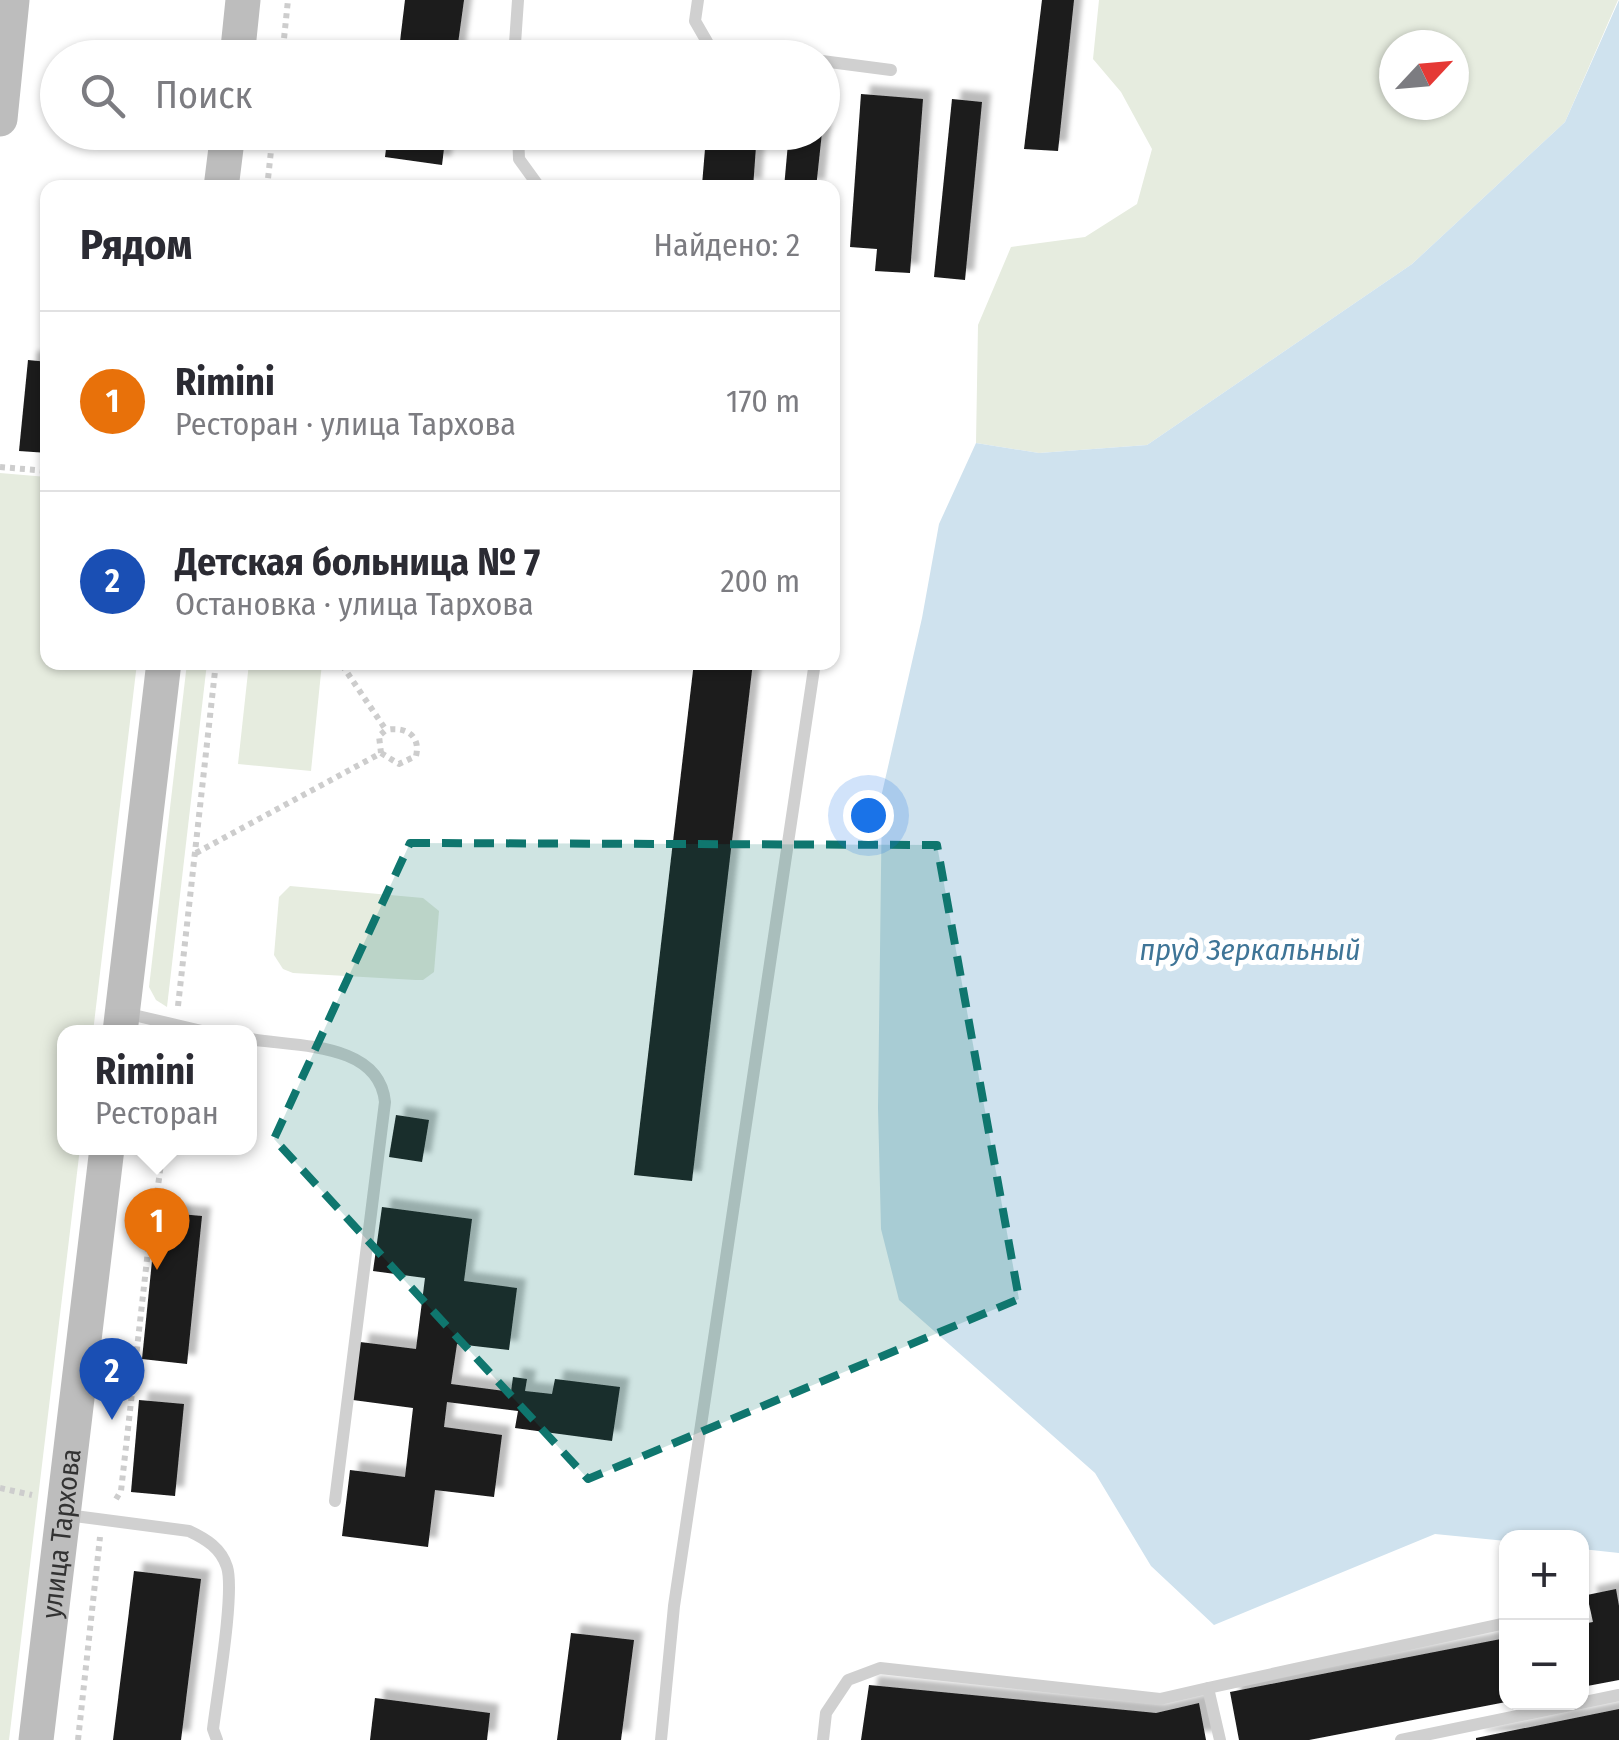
<!DOCTYPE html>
<html lang="ru">
<meta charset="utf-8">
<style>
:root{--surface:#fff;--page:#f2f2f3;--text:#2b2b33;--muted:#7c7c81;--line:#e1e1e2;--accent:#e63946}
body{margin:0;font-family:"Fira Sans Condensed",sans-serif;background:var(--page);color:var(--text)}
.controls{position:absolute;right:30px;bottom:30px;display:grid;overflow:hidden;border-radius:20px;box-shadow:0 2px 8px #0004}
.controls button{width:90px;height:90px;display:grid;place-items:center;padding:0;border:0;border-bottom:2px solid var(--line);background:var(--surface);color:var(--text);font:50px sans-serif}
.compass{position:absolute;left:1379px;top:30px;width:90px;height:90px;border-radius:50%;background:var(--surface);box-shadow:0 2px 8px #0004;rotate:64deg}
.you{position:absolute;left:868px;top:815px;width:35px;height:35px;margin:-25px;border:8px solid #fff;border-radius:50%;background:#1a73e8;box-shadow:0 0 0 15px #1a73e833}
.badge{display:grid;place-items:center;width:65px;height:65px;border-radius:50%;background:var(--accent);color:#fff;font-size:32px;font-weight:700}
.pin{position:absolute;translate:-50% -82px;filter:drop-shadow(0 2px 5px #0008)}
.pin::after{content:'';position:absolute;top:52px;width:35px;height:30px;background:inherit;clip-path:polygon(0 0,100% 0,50% 100%)}
.popup{position:absolute;left:57px;top:1025px;width:200px;height:130px;box-sizing:border-box;display:grid;place-content:center;border-radius:20px;background:var(--surface);filter:drop-shadow(0 2px 8px #0005);font-size:32px;white-space:nowrap;color:var(--muted)}
.popup b{font-size:38px;color:var(--text)}
.popup::after{content:'';position:absolute;left:50%;top:100%;margin-left:-20px;border:20px solid transparent;border-top-color:var(--surface)}
.list{margin:0;padding:0;list-style:none}
h2{display:flex;justify-content:space-between;align-items:center;height:130px;margin:0;padding:0 40px;font-size:42px}
h2 small{font-size:32px;font-weight:400;color:var(--muted)}
.list li{display:grid;grid-template-columns:65px 1fr auto;gap:30px;align-items:center;box-sizing:border-box;height:180px;padding:0 40px;border-top:2px solid var(--line)}
.list b{display:block;font-size:38px;white-space:nowrap}
.list p{margin:0;font-size:32px;white-space:nowrap;color:var(--muted)}
.list em{font-size:32px;font-style:normal;color:var(--muted)}
.icon{flex:none;width:55px;height:55px;fill:none;stroke:currentColor;stroke-width:2;stroke-linecap:round;stroke-linejoin:round}
.map{position:relative;flex:none;width:1619px;height:1740px;overflow:hidden}
.search{position:absolute;background:var(--surface);box-shadow:0 2px 8px #0004;left:40px;top:40px;width:800px;height:110px;display:flex;align-items:center;gap:25px;box-sizing:border-box;padding:0 35px;border-radius:55px;color:var(--muted);font-size:38px}
.panel{position:absolute;background:var(--surface);box-shadow:0 2px 8px #0004;left:40px;top:180px;width:800px;height:490px;border-radius:20px}
.map>svg:first-child{display:block}
.green{fill:#e6ecdf;fill-rule:evenodd}
.water{fill:#cfe2ee}
.building{fill:#1a1a1a;filter:url(#shadow)}
.lines{fill:none;stroke-linecap:round;stroke-linejoin:round}
.path{stroke:#cdcdcd;stroke-width:6;stroke-dasharray:5 5;stroke-linecap:butt}
.lane{stroke:#d0d0d0;stroke-width:12}
.secondary{stroke:#bdbdbd;stroke-width:35}
.marked{fill:#0f766e;fill-opacity:0.2;stroke:#0f766e;stroke-width:8;stroke-dasharray:20 12;stroke-linejoin:round}
.labels{text-anchor:middle;stroke-width:10;stroke-linejoin:round;paint-order:stroke}
.street-label{font-size:28px;fill:#333;stroke:#fff}
.water-label{font-size:30px;font-style:italic;fill:#3f7597;stroke:#fff}
</style>
<div class="map">
<svg width="1619" height="1740" viewBox="0 0 1619 1740">
<defs>
<filter id="shadow"><feDropShadow dx="9" dy="-9" stdDeviation="2.5" flood-color="#0004"/></filter>
</defs>
<rect width="100%" height="100%" fill="#fff"/>
<!-- green -->
<g class="green">
<path d="M 1099,0 L 1618,0 L 1565,122 L 1412,264 L 1147,445 L 1039,453 L 976,443 L 978,325 L 1011,247 L 1085,237 L 1137,204 L 1152,149 L 1121,92 L 1093,59 ZM 1394,45 L 1454,45 L 1454,105 L 1394,105 Z"/>
<path d="M 0,473 L 47,477 L 48,662 L 137,663 L 93,1032 L 64,1032 L 64,1148 L 80,1148 L 9,1740 L 0,1740 Z"/>
<path d="M 187,663 L 207,663 L 167,1007 L 156,1000 L 149,987 Z"/>
<path d="M 249,663 L 322,663 L 311,771 L 238,764 Z"/>
<path d="M 290,886 L 423,898 L 439,911 L 434,972 L 423,980 L 416,980 L 293,973 L 283,969 L 274,955 L 279,897 Z"/>
</g>
<!-- water -->
<path class="water" d="M 1619,0 L 1619,1553 L 1582,1549 L 1582,1538 L 1506,1538 L 1506,1541 L 1435,1534 L 1214,1625 L 1151,1566 L 1095,1473 L 899,1300 L 881,1229 L 878,1108 L 882,793 L 922,618 L 939,524 L 976,443 L 1039,453 L 1147,445 L 1412,264 L 1565,122 Z"/>
<!-- building -->
<g class="building">
<path d="M 405,0 L 464,0 L 456,58 L 398,58 Z"/>
<path d="M 1042,0 L 1074,0 L 1058,151 L 1024,149 Z"/>
<path d="M 861,94 L 923,99 L 910,273 L 875,271 L 877,249 L 850,247 Z"/>
<path d="M 952,99 L 982,102 L 965,280 L 934,277 Z"/>
<path d="M 388,132 L 446,132 L 442,165 L 385,157 Z"/>
<path d="M 666,132 L 757,132 L 753,188 L 702,185 L 705,149 L 665,146 Z"/>
<path d="M 789,132 L 822,132 L 816,188 L 784,188 Z"/>
<path d="M 28,360 L 48,362 L 48,453 L 19,451 Z"/>
<path d="M 694,662 L 753,662 L 692,1181 L 634,1175 Z"/>
<path d="M 396,1115 L 429,1120 L 422,1162 L 389,1157 Z"/>
<path d="M 382,1207 L 472,1219 L 464,1281 L 517,1288 L 509,1350 L 457,1344 L 451,1384 L 511,1392 L 513,1377 L 527,1379 L 525,1391 L 552,1394 L 555,1379 L 620,1387 L 612,1441 L 515,1428 L 518,1411 L 447,1402 L 444,1427 L 502,1435 L 494,1497 L 435,1490 L 428,1547 L 342,1536 L 350,1470 L 405,1477 L 413,1408 L 353,1400 L 360,1342 L 416,1349 L 425,1278 L 373,1271 Z"/>
<path d="M 157,1212 L 202,1216 L 187,1364 L 142,1359 Z"/>
<path d="M 139,1400 L 184,1404 L 175,1496 L 131,1492 Z"/>
<path d="M 134,1571 L 201,1579 L 181,1740 L 113,1740 Z"/>
<path d="M 1616,1589 L 1619,1606 L 1619,1680 L 1582,1687 L 1582,1624 L 1593,1622 L 1587,1595 Z"/>
<path d="M 571,1633 L 634,1640 L 621,1740 L 557,1740 Z"/>
<path d="M 1506,1638 L 1506,1702 L 1309,1740 L 1239,1740 L 1230,1692 Z"/>
<path d="M 869,1685 L 1156,1713 L 1199,1703 L 1206,1740 L 861,1740 Z"/>
<path d="M 375,1698 L 490,1713 L 487,1740 L 370,1740 Z"/>
<path d="M 1619,1709 L 1619,1740 L 1476,1740 L 1476,1738 Z"/>
</g>
<g class="lines">
<!-- path -->
<g class="path">
<path d="M 282,58 L 288,0"/>
<path d="M 267,188 L 273,132"/>
<path d="M 0,467 L 48,471"/>
<path d="M 381,753 L 399,764 L 416,756 C 421,736 406,726 386,730"/>
<path d="M 196,853 L 381,753 L 379,736 L 386,730 L 340,662"/>
<path d="M 178,1006 L 216,662"/>
<path d="M 0,1488 L 32,1495"/>
<path d="M 116,1499 L 121,1491 L 153,1206 L 157,1194 L 163,1148"/>
<path d="M 78,1740 L 100,1537"/>
</g>
<!-- lane -->
<g class="lane">
<path d="M 698,0 L 695,21 L 710,47 L 792,58"/>
<path d="M 514,58 L 518,0"/>
<path d="M 822,61 L 891,70"/>
<path d="M 518,132 L 519,159 L 540,188"/>
<path d="M 125,1013 L 206,1032"/>
<path d="M 250,1039 C 297,1047 379,1042 385,1102 L 335,1501"/>
<path d="M 67,1515 L 189,1531 C 206,1539 221,1548 227,1567 C 235,1592 217,1696 213,1729 L 217,1740"/>
<path d="M 1208,1688 L 1506,1623"/>
<path d="M 661,1740 L 674,1606 L 815,662"/>
<path d="M 823,1740 L 826,1713 L 848,1680 L 880,1668 L 1160,1699 L 1208,1688 L 1220,1740"/>
<path d="M 1401,1740 L 1619,1695"/>
</g>
<!-- secondary -->
<g class="secondary">
<path d="M 237,58 L 243,0"/>
<path d="M 0,119 L 12,0"/>
<path d="M 221,188 L 228,132"/>
<path d="M 120,1032 L 164,662"/>
<path id="s1" d="M 36,1740 L 107,1148"/>
</g>
</g>
<!-- marked area -->
<path class="marked" d="M 410,843 L 937,845 L 1019,1299 L 588,1479 L 274,1139 Z"/>
<g class="labels">
<!-- street labels -->
<g class="street-label">
<text dy="10" stroke="none"><textPath href="#s1" startOffset="208">улица Тархова</textPath></text>
</g>
<!-- water labels -->
<g class="water-label">
<text x="1250" y="960">пруд Зеркальный</text>
</g>
</g>
</svg>
<div class="controls">
<button>+</button>
<button>−</button>
</div>
<svg class="compass" viewBox="-18 -18 36 36"><path d="M0-13l5 13h-10z" fill="#e53935"/><path d="M0 13l5-13h-10z" fill="#7c7c81"/></svg>
<div class="you"></div>
<div class="pin badge" style="left:157px;top:1270px;background:#e8710a">1</div>
<div class="popup"><b>Rimini</b>Ресторан</div>
<div class="pin badge" style="left:112px;top:1420px;background:#1a4fb4">2</div>
<div class="search"><svg class="icon" aria-label="search" viewBox="0 0 24 24"><circle cx="10" cy="10" r="6"/><path d="M15 15l6 6"/></svg>Поиск</div>
<section class="panel">
<h2>Рядом<small>Найдено: 2</small></h2>
<ul class="list">
<li><span class="badge" style="background:#e8710a">1</span><div><b>Rimini</b><p>Ресторан · улица Тархова</p></div><em>170 m</em></li>
<li><span class="badge" style="background:#1a4fb4">2</span><div><b>Детская больница № 7</b><p>Остановка · улица Тархова</p></div><em>200 m</em></li>
</ul>
</section>
</div>
